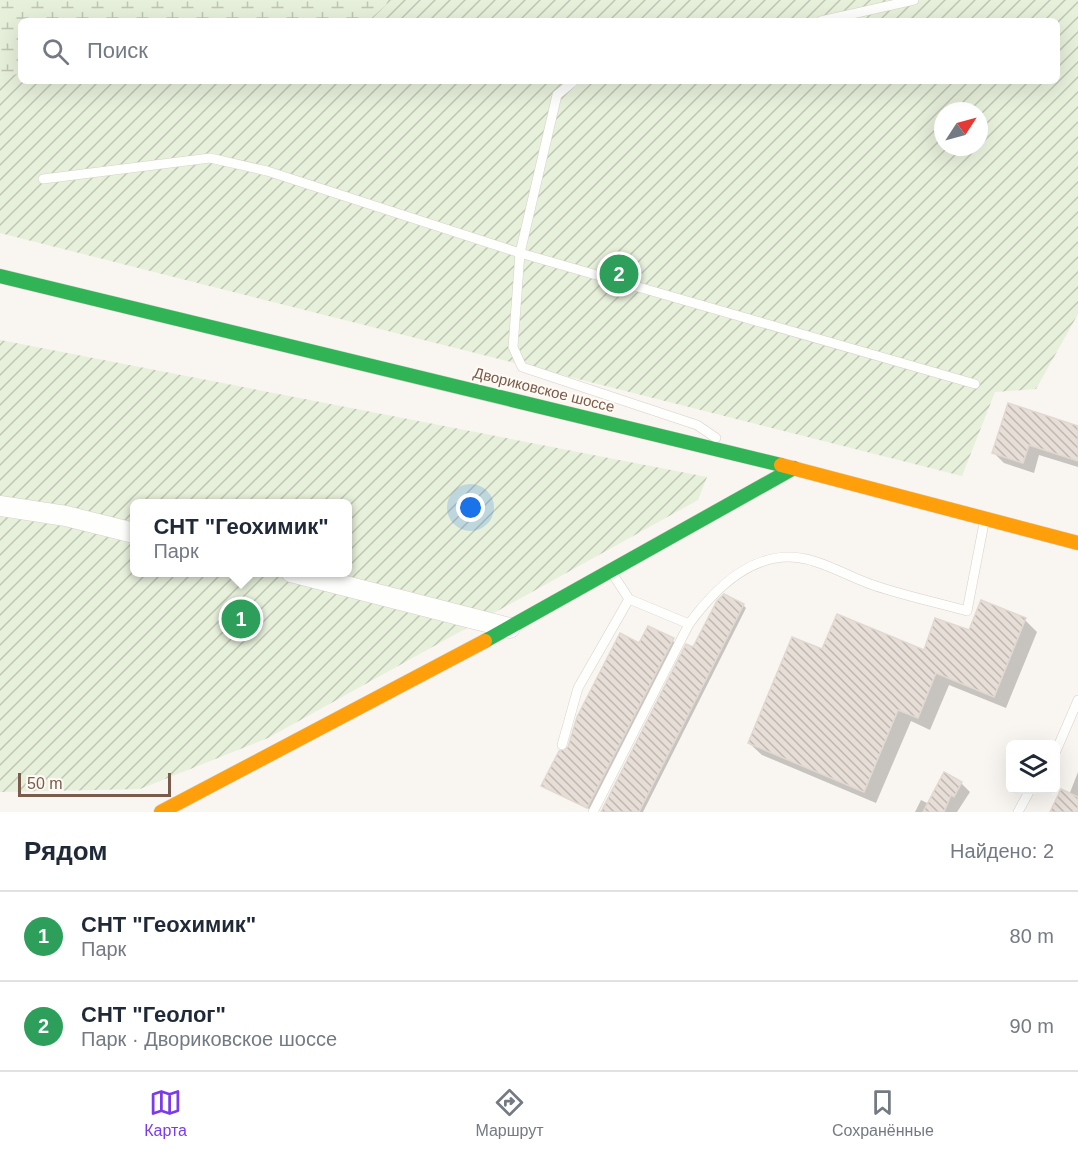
<!DOCTYPE html>
<html lang="ru">
<meta charset="utf-8">
<style>
:root{--surface:#fff;--page:#f2f2f3;--text:#1f2937;--muted:#747a83;--line:#e0e1e3;--accent:#7c3aed}
body{margin:0;font-family:Helvetica,sans-serif;background:var(--page);color:var(--text)}
.controls{position:absolute;right:18px;bottom:18px;display:grid;overflow:hidden;border-radius:9px;box-shadow:0 6px 24px #0002}
.controls button{width:54px;height:54px;display:grid;place-items:center;padding:0;border:0;border-bottom:2px solid var(--line);background:var(--surface);color:var(--text);font:30px sans-serif}
.compass{position:absolute;left:934px;top:102px;width:54px;height:54px;border-radius:50%;background:var(--surface);box-shadow:0 6px 24px #0002;rotate:54deg}
.scale{position:absolute;left:18px;bottom:15px;width:153px;box-sizing:border-box;padding-left:6px;border:3px solid #7a5c4d;border-top:0;font-size:16px;line-height:21px;white-space:nowrap;color:#7a5c4d;-webkit-text-stroke:4px #fffaf3;paint-order:stroke}
.you{position:absolute;left:471px;top:508px;width:21px;height:21px;margin:-15px;border:4px solid #fff;border-radius:50%;background:#1a73e8;box-shadow:0 0 0 9px #1a73e833}
.badge{display:grid;place-items:center;width:39px;height:39px;border-radius:50%;background:var(--accent);color:#fff;font-size:20px;font-weight:700}
.pin{position:absolute;translate:-50% -50%;border:3px solid #fff;box-shadow:0 2px 6px #0006}
.popup{position:absolute;left:130px;top:499px;width:222px;height:78px;box-sizing:border-box;display:grid;place-content:center;border-radius:9px;background:var(--surface);filter:drop-shadow(0 2px 4px #0005);font-size:20px;white-space:nowrap;color:var(--muted)}
.popup b{font-size:22px;color:var(--text)}
.popup::after{content:'';position:absolute;left:50%;top:100%;margin-left:-12px;border:12px solid transparent;border-top-color:var(--surface)}
.list{margin:0;padding:0;list-style:none}
h2{display:flex;justify-content:space-between;align-items:center;height:78px;margin:0;padding:0 24px;font-size:26px}
h2 small{font-size:20px;font-weight:400;color:var(--muted)}
.list li{display:grid;grid-template-columns:39px 1fr auto;gap:18px;align-items:center;box-sizing:border-box;height:90px;padding:0 24px;border-top:2px solid var(--line)}
.list b{display:block;font-size:22px;white-space:nowrap}
.list p{margin:0;font-size:20px;white-space:nowrap;color:var(--muted)}
.list em{font-size:20px;font-style:normal;color:var(--muted)}
.icon{flex:none;width:33px;height:33px;fill:none;stroke:currentColor;stroke-width:2;stroke-linecap:round;stroke-linejoin:round}
.map{position:relative;flex:none;width:1078px;height:812px;overflow:hidden}
.search{position:absolute;background:var(--surface);box-shadow:0 6px 24px #0002;left:18px;right:18px;top:18px;height:66px;display:flex;align-items:center;gap:15px;box-sizing:border-box;padding:0 21px;border-radius:9px;color:var(--muted);font-size:22px}
.sheet{height:258px;background:var(--surface)}
nav{display:flex;justify-content:space-around;align-items:center;box-sizing:border-box;height:84px;border-top:2px solid var(--line);background:var(--surface);font-size:16px;color:var(--muted)}
nav a{display:grid;justify-items:center;gap:3px}
nav .on{color:var(--accent)}
.map>svg:first-child{display:block}
.wetland{fill:url(#wetland-marsh)}
.garden{fill:url(#garden-furrows);fill-rule:evenodd}
.shadow{fill:#0003}
.building{fill:url(#building-back-hatch);stroke:#e2d8d2;stroke-width:1.5}
.lines{fill:none;stroke-linecap:round;stroke-linejoin:round}
.lane-casing{stroke:#d7d1cb;stroke-width:10}
.street-casing{stroke:#d7d1cb;stroke-width:21}
.fast-casing{stroke:#d9d2cb;stroke-width:15}
.slow-casing{stroke:#d9d2cb;stroke-width:15}
.lane{stroke:#fefefd;stroke-width:9}
.street{stroke:#fefefd;stroke-width:20}
.fast{stroke:#30b455;stroke-width:14}
.slow{stroke:#ff9f0a;stroke-width:14}
.labels{text-anchor:middle;stroke-width:4.5;stroke-linejoin:round;paint-order:stroke}
.street-label{font-size:15px;fill:#7a5c4d;stroke:#fffaf3}
</style>
<div class="map">
<svg width="1078" height="812" viewBox="0 0 1078 812">
<defs>
<pattern id="wetland-marsh" width="20" height="14" patternUnits="userSpaceOnUse" patternTransform="scale(1.5)"><rect width="20" height="14" fill="#e7f0db"/><path d="M1 5h8M5 5V1M11 12h8M15 12V8" fill="none" stroke="#c0c6b4"/></pattern>
<pattern id="garden-furrows" width="10" height="10" patternUnits="userSpaceOnUse" patternTransform="scale(1.5)"><rect width="10" height="10" fill="#e7f0db"/><path d="M-1 1l2-2M0 10L10 0M9 11l2-2" fill="none" stroke="#c0c6b4"/></pattern>
<pattern id="building-back-hatch" width="6" height="6" patternUnits="userSpaceOnUse" patternTransform="scale(1.5)"><rect width="6" height="6" fill="#e6ded7"/><path d="M-1 5l2 2M0 0l6 6M5-1l2 2" fill="none" stroke="#bfb7b1"/></pattern>
</defs>
<rect width="100%" height="100%" fill="#f9f5f0"/>
<!-- wetland -->
<path class="wetland" d="M 0,0 L 388,0 L 386,5 L 368,21 L 21,21 L 21,73 L 0,78 Z"/>
<!-- garden -->
<g class="garden">
<path d="M 388,0 L 1078,0 L 1078,314 L 1036,389 L 995,392 L 962,476 L 0,233 L 0,78 L 21,73 L 21,81 L 1057,81 L 1057,21 L 368,21 L 386,5 ZM 943,111 L 979,111 L 979,147 L 943,147 Z"/>
<path d="M 0,340 L 707,477 L 698,500 L 268,738 L 140,789 L 0,792 ZM 134,504 L 348,504 L 348,572 L 134,572 Z"/>
</g>
<!-- shadow -->
<g class="shadow">
<path d="M 1078,428 L 1078,467 L 1039,455 L 1034,473 L 1004,463 L 993,452 Z"/>
<path d="M 743,605 L 746,608 L 643,812 L 602,812 L 694,649 Z"/>
<path d="M 1025,620 L 1037,632 L 1006,708 L 949,685 L 930,730 L 911,721 L 876,803 L 762,755 L 749,743 L 823,651 L 925,652 L 970,632 Z"/>
<path d="M 648,628 L 676,643 L 591,810 L 543,786 L 640,645 Z"/>
<path d="M 1078,772 L 1078,812 L 1052,812 L 1069,795 Z"/>
<path d="M 961,783 L 970,792 L 957,812 L 915,812 L 921,800 L 929,804 Z"/>
</g>
<!-- building -->
<g class="building">
<path d="M 1008,403 L 1078,426 L 1078,461 L 1029,445 L 1023,463 L 992,453 Z"/>
<path d="M 724,594 L 744,604 L 639,812 L 601,812 L 686,644 L 693,647 L 717,601 Z"/>
<path d="M 981,600 L 1026,618 L 994,697 L 936,673 L 918,718 L 898,710 L 864,792 L 748,743 L 792,637 L 822,649 L 837,614 L 924,650 L 935,618 L 969,630 Z"/>
<path d="M 648,626 L 674,638 L 587,808 L 541,786 L 559,751 L 568,747 L 577,717 L 620,633 L 639,643 Z"/>
<path d="M 944,772 L 962,782 L 954,797 L 951,795 L 944,812 L 923,812 Z"/>
<path d="M 1061,789 L 1078,797 L 1078,812 L 1050,812 Z"/>
</g>
<g class="lines">
<defs>
<g id="lane">
<path d="M 821,21 L 914,0"/>
<path d="M 574,81 L 557,95 L 520,253 L 513,347 L 522,367 L 697,425 L 716,438"/>
<path d="M 43,179 L 210,158 L 267,171 L 520,253 L 975,384"/>
<path d="M 629,599 L 689,624"/>
<path d="M 562,745 L 578,688 L 629,599 L 612,573"/>
<path d="M 1056,751 L 1078,700"/>
<path d="M 593,812 L 689,624 C 716,587 755,548 806,559 C 828,564 848,576 870,584 C 901,595 935,602 967,611 L 984,523"/>
<path d="M 1018,812 L 1030,790"/>
</g>
<g id="street">
<path d="M 0,506 L 66,516 L 134,533"/>
<path d="M 291,572 L 510,628"/>
</g>
<g id="fast">
<path d="M 0,276 L 781,465"/>
<path d="M 485,641 L 794,468"/>
</g>
<g id="slow">
<path d="M 781,465 L 1078,543"/>
<path d="M 161,812 L 485,641"/>
</g>
</defs>
<!-- lane casing -->
<use href="#lane" class="lane-casing"/>
<!-- street casing -->
<use href="#street" class="street-casing"/>
<!-- fast casing -->
<use href="#fast" class="fast-casing"/>
<!-- slow casing -->
<use href="#slow" class="slow-casing"/>
<!-- lane -->
<use href="#lane" class="lane"/>
<!-- street -->
<use href="#street" class="street"/>
<!-- fast -->
<use href="#fast" class="fast"/>
<!-- slow -->
<use href="#slow" class="slow"/>
</g>
<g class="labels">
<!-- street labels -->
<g class="street-label">
<text transform="translate(544 390) rotate(14)" y="5">Двориковское шоссе</text>
</g>
</g>
</svg>
<div class="controls">
<button><svg class="icon" aria-label="layers" viewBox="0 0 24 24"><path d="M12 4l9 5-9 5-9-5zM3 14l9 5 9-5"/></svg></button>
</div>
<svg class="compass" viewBox="-18 -18 36 36"><path d="M0-13l5 13h-10z" fill="#e53935"/><path d="M0 13l5-13h-10z" fill="#747a83"/></svg>
<div class="scale">50 m</div>
<div class="you"></div>
<div class="pin badge" style="left:241px;top:619px;background:#2e9e5b">1</div>
<div class="popup"><b>СНТ &quot;Геохимик&quot;</b>Парк</div>
<div class="pin badge" style="left:619px;top:274px;background:#2e9e5b">2</div>
<div class="search"><svg class="icon" aria-label="search" viewBox="0 0 24 24"><circle cx="10" cy="10" r="6"/><path d="M15 15l6 6"/></svg>Поиск</div>
</div>
<section class="sheet">
<h2>Рядом<small>Найдено: 2</small></h2>
<ul class="list">
<li><span class="badge" style="background:#2e9e5b">1</span><div><b>СНТ &quot;Геохимик&quot;</b><p>Парк</p></div><em>80 m</em></li>
<li><span class="badge" style="background:#2e9e5b">2</span><div><b>СНТ &quot;Геолог&quot;</b><p>Парк · Двориковское шоссе</p></div><em>90 m</em></li>
</ul>
</section>
<nav>
<a class="on"><svg class="icon" aria-label="map" viewBox="0 0 24 24"><path d="M3 6l6-2 6 2 6-2v14l-6 2-6-2-6 2zM9 4v14M15 6v14"/></svg>Карта</a>
<a><svg class="icon" aria-label="directions" viewBox="0 0 24 24"><path d="M12 3l9 9-9 9-9-9zM9 14v-3h6M13 9l2 2-2 2"/></svg>Маршрут</a>
<a><svg class="icon" aria-label="saved" viewBox="0 0 24 24"><path d="M7 4h10v16l-5-4-5 4z"/></svg>Сохранённые</a>
</nav>
